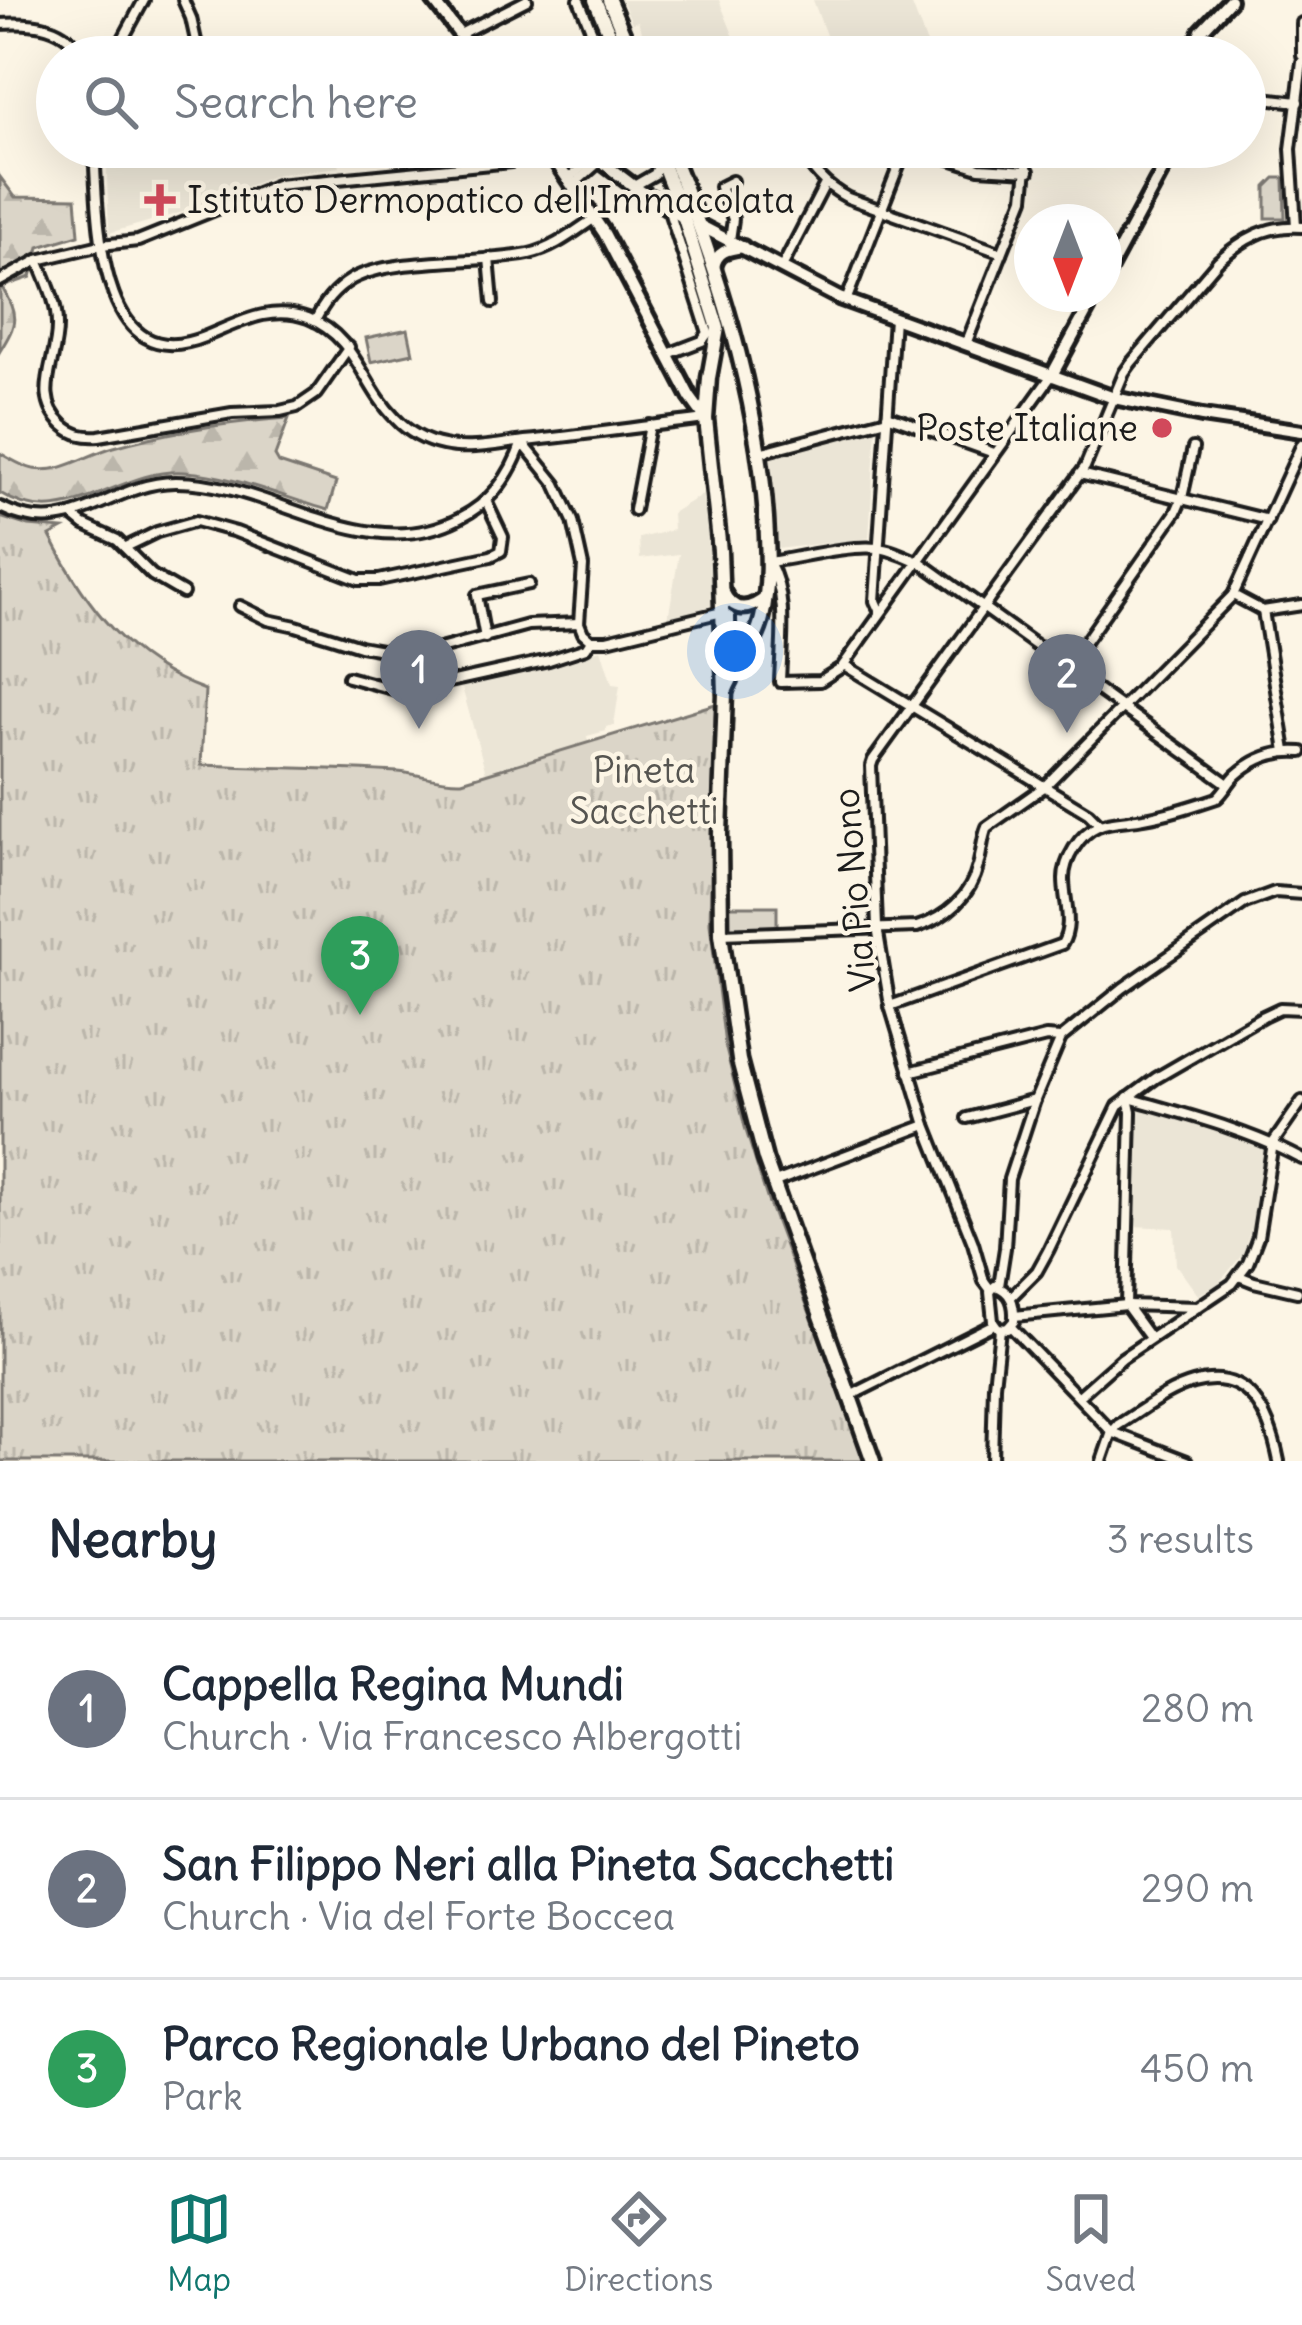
<!DOCTYPE html>
<meta charset="utf-8">
<style>
:root{--surface:#fff;--page:#f6f6f7;--text:#1f2937;--muted:#747a83;--line:#e0e1e3;--accent:#0f766e}
body{margin:0;font-family:Delius,sans-serif;background:var(--page);color:var(--text)}
.compass{position:absolute;left:1014px;top:204px;width:108px;height:108px;border-radius:50%;background:var(--surface);box-shadow:0 12px 48px #0002;rotate:180deg}
.you{position:absolute;left:735px;top:651px;width:42px;height:42px;margin:-30px;border:9px solid #fff;border-radius:50%;background:#1a73e8;box-shadow:0 0 0 18px #1a73e833}
.badge{display:grid;place-items:center;width:78px;height:78px;border-radius:50%;background:var(--accent);color:#fff;font-size:39px;font-weight:700}
.pin{position:absolute;translate:-50% -99px;filter:drop-shadow(0 3px 6px #0008)}
.pin::after{content:'';position:absolute;top:63px;width:42px;height:36px;background:inherit;clip-path:polygon(0 0,100% 0,50% 100%)}
.list{margin:0;padding:0;list-style:none}
h2{display:flex;justify-content:space-between;align-items:center;height:156px;margin:0;padding:0 48px;font-size:51px}
h2 small{font-size:39px;font-weight:400;color:var(--muted)}
.list li{display:grid;grid-template-columns:78px 1fr auto;gap:36px;align-items:center;box-sizing:border-box;height:180px;padding:0 48px;border-top:3px solid var(--line)}
.list b{display:block;font-size:45px;white-space:nowrap}
.list p{margin:0;font-size:39px;white-space:nowrap;color:var(--muted)}
.list em{font-size:39px;font-style:normal;color:var(--muted)}
.icon{flex:none;width:66px;height:66px;fill:none;stroke:currentColor;stroke-width:2;stroke-linecap:round;stroke-linejoin:round}
.map{position:relative;flex:none;width:1302px;height:1461px;overflow:hidden}
.search{position:absolute;background:var(--surface);box-shadow:0 12px 48px #0002;left:36px;right:36px;top:36px;height:132px;display:flex;align-items:center;gap:30px;box-sizing:border-box;padding:0 42px;border-radius:66px;color:var(--muted);font-size:45px}
.sheet{height:696px;background:var(--surface)}
nav{display:flex;justify-content:space-around;align-items:center;box-sizing:border-box;height:168px;border-top:3px solid var(--line);background:var(--surface);font-size:33px;color:var(--muted)}
nav a{display:grid;justify-items:center;gap:6px}
nav .on{color:var(--accent)}
.map>svg:first-child{display:block}
.built{fill:#ebe5d6}
.green{fill:#dbd5c8;stroke:#7c7872;stroke-width:3}
.forest{fill:url(#forest-firs);stroke:#7c7872;stroke-width:3}
.park{fill:url(#park-tufts);stroke:#7c7872;stroke-width:3}
.lines{fill:none;stroke-linecap:round;stroke-linejoin:round}
.street-casing{stroke:#1c1c1c;stroke-width:16}
.secondary-casing{stroke:#1c1c1c;stroke-width:20}
.primary-casing{stroke:#1c1c1c;stroke-width:21}
.street{stroke:#fcf5e5;stroke-width:8}
.secondary{stroke:#fcf5e5;stroke-width:10}
.primary{stroke:#fcf5e5;stroke-width:12}
.poi-dot{fill:#d1495b;stroke:#fcf5e5;stroke-width:4.5}
.labels{text-anchor:middle;stroke-width:9;stroke-linejoin:round;paint-order:stroke}
.poi-label{font-size:36px;fill:#1c1c1c;stroke:#fcf5e5;text-anchor:start}
.park-label{font-size:36px;fill:#555450;stroke:#fcf5e5}
.street-label{font-size:36px;fill:#1c1c1c;stroke:#fcf5e5}
</style>
<div class="map">
<svg width="1302" height="1461" viewBox="0 0 1302 1461">
<defs>
<pattern id="forest-firs" width="22" height="20" patternUnits="userSpaceOnUse" patternTransform="scale(3)"><rect width="22" height="20" fill="#dbd5c8"/><path d="M5 1l3.5 6h-7zM16 11l3.5 6h-7z" fill="#bbb6ab"/></pattern>
<pattern id="park-tufts" width="24" height="20" patternUnits="userSpaceOnUse" patternTransform="scale(3)"><rect width="24" height="20" fill="#dbd5c8"/><path d="M3 7l-1-3M5 7V3M7 7l1-3M15 17l-1-3M17 17v-4M19 17l1-3" fill="none" stroke="#bbb6ab"/></pattern>
</defs>
<rect width="100%" height="100%" fill="#fcf5e5"/>
<filter id="ink" filterUnits="userSpaceOnUse"><feTurbulence type="fractalNoise" baseFrequency=".00833" numOctaves="2"/><feDisplacementMap in="SourceGraphic" scale="24" xChannelSelector="R" yChannelSelector="G"/><feConvolveMatrix kernelMatrix="1 2 1 2 8 2 1 2 1" color-interpolation-filters="sRGB"/></filter>
<g filter="url(#ink)">
<!-- built -->
<g class="built">
<path d="M 622,0 L 719,0 L 742,57 L 646,57 L 638,36 L 643,34 L 638,21 L 632,23 Z"/>
<path d="M 813,0 L 910,0 L 932,57 L 834,57 Z"/>
<path d="M 106,147 L 337,147 L 340,167 L 278,174 L 183,212 L 109,233 Z"/>
<path d="M 1041,380 L 1055,385 L 893,605 L 883,597 L 991,445 Z"/>
<path d="M 876,429 L 869,538 L 777,549 L 770,458 Z"/>
<path d="M 706,492 L 712,534 L 716,604 L 668,619 L 679,554 L 640,559 L 639,538 L 673,530 L 672,513 Z"/>
<path d="M 601,649 L 612,684 L 620,685 L 614,725 L 606,727 L 606,731 L 587,736 L 588,742 L 486,773 L 461,684 L 553,663 Z"/>
<path d="M 1136,1107 L 1265,1146 L 1254,1219 L 1243,1254 L 1218,1284 L 1198,1295 L 1176,1265 L 1174,1228 L 1132,1226 Z"/>
</g>
<!-- green -->
<g class="green">
<path d="M 1275,178 L 1284,178 L 1285,218 L 1266,218 L 1266,187 Z"/>
<path d="M 408,329 L 413,353 L 371,362 L 366,338 Z"/>
<path d="M 729,906 L 777,906 L 777,928 L 729,927 Z"/>
</g>
<!-- forest -->
<g class="forest">
<path d="M 0,177 L 15,197 L 76,198 L 79,235 L 39,247 L 31,277 L 2,287 C 18,317 18,322 0,351 Z"/>
<path d="M 289,418 L 275,456 L 279,463 L 336,482 L 328,510 C 282,497 233,475 185,472 C 116,467 68,536 0,493 L 0,453 C 10,459 23,467 34,469 C 62,474 88,454 114,447 C 171,431 229,422 289,418 Z"/>
</g>
<!-- park -->
<path class="park" d="M 0,517 L 29,526 L 63,529 L 50,536 C 86,606 128,662 205,690 L 201,765 C 267,768 332,768 398,772 C 420,774 440,782 462,781 L 715,704 L 710,923 L 725,1045 L 745,1127 L 767,1198 L 865,1461 L 0,1461 Z"/>
<g class="lines">
<defs>
<g id="street">
<path d="M 183,0 L 191,18 L 198,50"/>
<path d="M 579,0 L 602,57"/>
<path d="M 1302,23 L 1302,55"/>
<path d="M 0,24 C 33,22 66,24 83,57"/>
<path d="M 460,34 L 527,0"/>
<path d="M 113,57 L 144,0"/>
<path d="M 1245,96 L 1298,102"/>
<path d="M 94,147 C 98,210 95,381 204,337 C 239,323 270,304 308,318 C 357,337 362,386 396,419 C 408,432 426,442 443,445 C 469,451 499,444 525,441 C 585,435 645,426 706,419"/>
<path d="M 800,147 C 811,170 825,186 848,198 L 1002,253"/>
<path d="M 912,147 L 979,168 L 1029,171"/>
<path d="M 671,150 L 684,147"/>
<path d="M 568,179 L 594,157"/>
<path d="M 573,185 L 600,161"/>
<path d="M 634,186 L 655,174 L 660,159"/>
<path d="M 1296,226 L 1291,149 L 1302,62"/>
<path d="M 730,240 L 733,219 L 720,187 L 732,181"/>
<path d="M 489,258 L 493,302"/>
<path d="M 38,260 C 47,282 57,302 57,325 C 58,361 31,396 63,425 C 74,435 85,437 99,436 L 232,413 L 280,411 L 297,407 L 316,394 L 349,347"/>
<path d="M 782,267 L 825,184"/>
<path d="M 0,281 L 38,260 L 101,245 L 138,241 L 277,185 L 511,162 L 546,147"/>
<path d="M 846,301 L 906,147"/>
<path d="M 315,321 C 324,303 334,290 352,279 C 392,257 480,264 529,254 C 553,249 574,232 595,218"/>
<path d="M 966,344 L 1024,198 L 1029,147"/>
<path d="M 668,354 L 702,341 L 708,333 L 668,208"/>
<path d="M 1052,375 L 842,667 L 820,681 L 780,682 C 781,644 789,596 769,562 C 799,558 847,545 877,548 C 892,549 909,558 923,564 L 1228,784"/>
<path d="M 887,415 L 994,453"/>
<path d="M 522,442 L 556,484 L 573,521 L 583,566 L 579,623 L 583,633 L 591,640"/>
<path d="M 759,453 L 887,419"/>
<path d="M 1080,474 L 1268,520"/>
<path d="M 0,507 C 72,543 107,483 175,482 C 272,481 364,568 460,518 C 492,502 511,475 522,442"/>
<path d="M 634,510 L 650,425"/>
<path d="M 73,516 L 84,525 L 117,540 L 152,575 L 183,593"/>
<path d="M 126,547 L 157,532 L 196,521 L 236,532 L 359,580 L 379,580 L 491,556 L 501,551 L 503,537 L 486,501"/>
<path d="M 1233,595 L 1263,611 L 1302,605"/>
<path d="M 240,606 L 268,620 L 296,626 L 360,646 L 399,653 L 425,653 L 528,625 L 579,623"/>
<path d="M 1263,611 L 1286,751"/>
<path d="M 880,612 L 875,601 L 894,318"/>
<path d="M 485,638 L 477,595 L 529,584"/>
<path d="M 844,665 L 1088,813 L 1100,825"/>
<path d="M 1066,669 L 1176,512 L 1182,498 L 1193,448"/>
<path d="M 348,677 L 404,692 L 549,660 L 586,648 L 591,640 L 607,640 L 722,612 L 730,617 L 731,672"/>
<path d="M 721,934 L 917,927 C 946,918 971,896 978,866 C 982,852 982,839 987,827 L 1044,787 L 1233,595 L 1302,444"/>
<path d="M 890,1006 L 1062,944 C 1074,924 1064,902 1064,879 C 1064,860 1079,834 1098,826 C 1110,820 1130,821 1144,818 C 1169,814 1193,806 1217,798 C 1225,791 1228,783 1236,775 C 1255,758 1277,750 1302,752"/>
<path d="M 909,1072 L 1046,1037 L 1061,1038 L 1123,988 L 1245,903 L 1275,892 L 1302,894"/>
<path d="M 1129,1098 C 1188,1115 1248,1130 1302,1159"/>
<path d="M 967,1118 L 1035,1100"/>
<path d="M 775,1182 L 926,1125"/>
<path d="M 1239,1276 L 1254,1282 L 1297,1292"/>
<path d="M 995,1286 C 1012,1291 1015,1305 1014,1321 L 1007,1329 L 998,1328 L 993,1321 L 990,1292 Z"/>
<path d="M 999,1286 L 1005,1248 L 1009,1179 L 1035,1100 L 1061,1038"/>
<path d="M 990,1289 L 984,1281 L 973,1243 L 926,1125 L 890,1006 L 877,927 L 871,766 L 873,760 L 1085,467 L 1124,373 L 1131,363 L 1218,261 C 1243,239 1268,224 1302,227"/>
<path d="M 1011,1297 L 1037,1271 L 1048,1251 L 1118,1106 L 1156,1078 L 1263,1016 L 1280,1008 L 1302,1009"/>
<path d="M 1126,1305 L 1131,1112 L 1128,1098"/>
<path d="M 1126,1305 L 1150,1338"/>
<path d="M 1014,1316 L 1126,1305 L 1198,1307"/>
<path d="M 1011,1327 L 1112,1432 L 1187,1461"/>
<path d="M 850,1396 L 994,1324"/>
<path d="M 1079,1396 L 1122,1358 L 1232,1284 L 1248,1263 L 1258,1237 L 1273,1143 L 1302,1101"/>
<path d="M 992,1461 L 994,1385 L 1000,1329"/>
<path d="M 1102,1461 L 1112,1432 L 1118,1425 C 1141,1411 1167,1390 1193,1383 C 1250,1367 1270,1416 1279,1461"/>
</g>
<g id="secondary">
<path d="M 433,0 L 477,57"/>
<path d="M 1191,57 L 1201,31 L 1230,0"/>
<path d="M 546,147 L 604,233 L 690,397 L 706,419"/>
<path d="M 582,147 L 639,190 L 684,218"/>
<path d="M 699,225 L 839,298 L 1114,398 L 1202,416 L 1302,431"/>
<path d="M 714,268 C 716,251 728,249 743,247"/>
<path d="M 1104,279 L 1175,147"/>
<path d="M 1052,375 L 1096,294"/>
<path d="M 723,591 C 733,613 749,611 766,597"/>
</g>
<g id="primary">
<path d="M 595,0 L 619,57"/>
<path d="M 609,0 L 633,57"/>
<path d="M 656,147 L 684,218 L 718,328 L 709,378 L 706,419 L 720,551 L 725,693 L 720,834 L 721,934 L 739,1060 L 765,1159 L 873,1461"/>
<path d="M 669,147 C 717,266 757,390 766,518 C 768,552 770,585 762,618 C 756,645 735,666 725,692"/>
</g>
</defs>
<!-- street casing -->
<use href="#street" class="street-casing"/>
<!-- secondary casing -->
<use href="#secondary" class="secondary-casing"/>
<!-- primary casing -->
<use href="#primary" class="primary-casing"/>
<!-- street -->
<use href="#street" class="street"/>
<!-- secondary -->
<use href="#secondary" class="secondary"/>
<!-- primary -->
<use href="#primary" class="primary"/>
</g>
</g>
<!-- markers -->
<g class="poi-dot">
<path d="M154 182h12v12h12v12h-12v12h-12v-12h-12v-12h12z"/>
<circle cx="1162" cy="428" r="12"/>
</g>
<g class="labels">
<!-- poi labels -->
<g class="poi-label">
<text x="187" y="213">Istituto Dermopatico dell'Immacolata</text>
<text x="1138" y="441" text-anchor="end">Poste Italiane</text>
</g>
<!-- park labels -->
<g class="park-label">
<text x="644" y="783">Pineta<tspan x="644" dy="41">Sacchetti</tspan></text>
</g>
<!-- street labels -->
<g class="street-label">
<text transform="translate(854 890) rotate(-95)" y="13">Via Pio Nono</text>
</g>
</g>
</svg>
<svg class="compass" viewBox="-18 -18 36 36"><path d="M0-13l5 13h-10z" fill="#e53935"/><path d="M0 13l5-13h-10z" fill="#747a83"/></svg>
<div class="you"></div>
<div class="pin badge" style="left:419px;top:729px;background:#6b7280">1</div>
<div class="pin badge" style="left:1067px;top:733px;background:#6b7280">2</div>
<div class="pin badge" style="left:360px;top:1015px;background:#2e9e5b">3</div>
<div class="search"><svg class="icon" aria-label="search" viewBox="0 0 24 24"><circle cx="10" cy="10" r="6"/><path d="M15 15l6 6"/></svg>Search here</div>
</div>
<section class="sheet">
<h2>Nearby<small>3 results</small></h2>
<ul class="list">
<li><span class="badge" style="background:#6b7280">1</span><div><b>Cappella Regina Mundi</b><p>Church · Via Francesco Albergotti</p></div><em>280 m</em></li>
<li><span class="badge" style="background:#6b7280">2</span><div><b>San Filippo Neri alla Pineta Sacchetti</b><p>Church · Via del Forte Boccea</p></div><em>290 m</em></li>
<li><span class="badge" style="background:#2e9e5b">3</span><div><b>Parco Regionale Urbano del Pineto</b><p>Park</p></div><em>450 m</em></li>
</ul>
</section>
<nav>
<a class="on"><svg class="icon" aria-label="map" viewBox="0 0 24 24"><path d="M3 6l6-2 6 2 6-2v14l-6 2-6-2-6 2zM9 4v14M15 6v14"/></svg>Map</a>
<a><svg class="icon" aria-label="directions" viewBox="0 0 24 24"><path d="M12 3l9 9-9 9-9-9zM9 14v-3h6M13 9l2 2-2 2"/></svg>Directions</a>
<a><svg class="icon" aria-label="saved" viewBox="0 0 24 24"><path d="M7 4h10v16l-5-4-5 4z"/></svg>Saved</a>
</nav>
